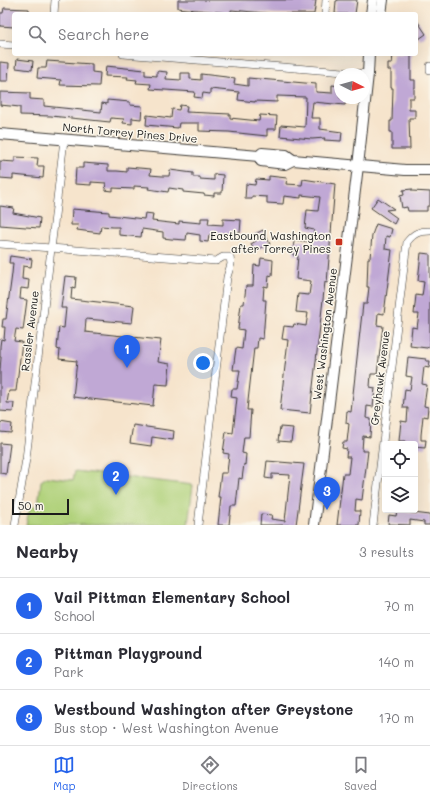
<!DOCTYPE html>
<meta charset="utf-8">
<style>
:root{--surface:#fff;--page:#f7f7f7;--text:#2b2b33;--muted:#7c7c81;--line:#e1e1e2;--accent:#2563eb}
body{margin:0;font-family:Mali,sans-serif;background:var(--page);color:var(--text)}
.controls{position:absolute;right:12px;bottom:12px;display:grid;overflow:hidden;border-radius:4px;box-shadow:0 4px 16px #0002}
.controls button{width:36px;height:36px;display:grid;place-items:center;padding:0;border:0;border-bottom:1px solid var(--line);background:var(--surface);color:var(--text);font:20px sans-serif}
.compass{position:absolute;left:334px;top:68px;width:36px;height:36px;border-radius:50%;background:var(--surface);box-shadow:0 4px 16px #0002;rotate:95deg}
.scale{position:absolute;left:12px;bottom:10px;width:57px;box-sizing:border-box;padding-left:4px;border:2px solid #1c1c1c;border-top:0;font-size:11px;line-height:14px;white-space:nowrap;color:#1c1c1c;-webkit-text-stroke:3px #fbf7ec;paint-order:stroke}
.you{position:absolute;left:203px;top:363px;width:14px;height:14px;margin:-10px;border:3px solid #fff;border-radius:50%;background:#1a73e8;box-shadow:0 0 0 6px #1a73e833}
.badge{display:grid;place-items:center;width:26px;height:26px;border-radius:50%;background:var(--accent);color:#fff;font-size:13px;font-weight:700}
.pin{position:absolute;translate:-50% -33px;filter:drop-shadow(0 1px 2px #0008)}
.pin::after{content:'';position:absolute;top:21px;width:14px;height:12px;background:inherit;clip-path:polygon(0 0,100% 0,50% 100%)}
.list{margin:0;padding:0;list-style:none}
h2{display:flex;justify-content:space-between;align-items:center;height:52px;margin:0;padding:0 16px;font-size:17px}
h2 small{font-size:13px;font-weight:400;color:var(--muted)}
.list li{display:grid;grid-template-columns:26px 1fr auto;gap:12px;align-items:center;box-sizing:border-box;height:56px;padding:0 16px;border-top:1px solid var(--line)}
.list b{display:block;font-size:15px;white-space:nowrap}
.list p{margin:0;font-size:13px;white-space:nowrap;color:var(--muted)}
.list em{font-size:13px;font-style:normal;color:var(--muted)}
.icon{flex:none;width:22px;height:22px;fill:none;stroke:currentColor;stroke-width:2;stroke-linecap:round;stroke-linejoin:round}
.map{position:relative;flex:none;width:430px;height:525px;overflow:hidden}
.search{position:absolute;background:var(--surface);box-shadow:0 4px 16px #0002;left:12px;right:12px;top:12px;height:44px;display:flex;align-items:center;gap:10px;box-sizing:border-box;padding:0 14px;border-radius:4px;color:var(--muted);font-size:15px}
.sheet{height:220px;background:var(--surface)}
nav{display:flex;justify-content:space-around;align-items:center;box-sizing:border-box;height:56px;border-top:1px solid var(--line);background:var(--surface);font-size:11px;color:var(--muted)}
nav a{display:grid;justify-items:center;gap:2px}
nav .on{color:var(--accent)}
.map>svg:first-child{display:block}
.green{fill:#b1d27b;stroke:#66774c}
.building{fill:#c0a8d5}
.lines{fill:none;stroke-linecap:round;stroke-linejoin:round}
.minor-casing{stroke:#3d3a36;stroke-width:8}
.secondary-casing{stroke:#3d3a36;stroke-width:12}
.minor{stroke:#fff;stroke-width:7}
.secondary{stroke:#fff;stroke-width:10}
.poi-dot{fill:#c8321e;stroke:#fbf7ec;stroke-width:1.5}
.labels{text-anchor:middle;stroke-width:3;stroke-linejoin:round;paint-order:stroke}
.street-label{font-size:11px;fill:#1c1c1c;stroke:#fbf7ec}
.poi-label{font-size:11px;fill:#1c1c1c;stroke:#fbf7ec;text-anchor:end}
</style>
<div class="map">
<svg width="430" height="525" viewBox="0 0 430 525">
<rect width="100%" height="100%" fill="#fbf7ec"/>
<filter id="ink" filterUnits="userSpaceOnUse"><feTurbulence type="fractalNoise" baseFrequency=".025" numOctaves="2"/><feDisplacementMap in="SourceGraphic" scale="8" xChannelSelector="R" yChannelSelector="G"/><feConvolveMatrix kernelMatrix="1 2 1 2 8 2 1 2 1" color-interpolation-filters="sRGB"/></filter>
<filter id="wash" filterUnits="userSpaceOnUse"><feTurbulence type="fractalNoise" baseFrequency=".012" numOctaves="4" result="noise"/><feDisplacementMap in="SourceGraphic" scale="16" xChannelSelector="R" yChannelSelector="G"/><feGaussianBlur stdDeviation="0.9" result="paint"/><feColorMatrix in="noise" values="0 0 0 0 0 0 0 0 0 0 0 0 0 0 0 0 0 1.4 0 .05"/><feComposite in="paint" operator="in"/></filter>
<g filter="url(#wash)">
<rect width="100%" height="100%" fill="#f6e4cc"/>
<!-- green -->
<path class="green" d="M 75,471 L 193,485 L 188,525 L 26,525 L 30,506 L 38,507 L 41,481 L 47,477 L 73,480 Z"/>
<g id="blocks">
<!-- building -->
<g class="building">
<path d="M 178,0 L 316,0 L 314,14 L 275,14 L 231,10 L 231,13 L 186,9 L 178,8 Z"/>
<path d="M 339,0 L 357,0 L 355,14 L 335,14 L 336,1 Z"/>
<path d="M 4,8 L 29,9 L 29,14 L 14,14 L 14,27 L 0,26 L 0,13 L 3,13 Z"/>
<path d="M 416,19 L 426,34 L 419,39 L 416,34 Z"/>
<path d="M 393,54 L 411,54 L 411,80 L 415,80 L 415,88 L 414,88 L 414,98 L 409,98 L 409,110 L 415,110 L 415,118 L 409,118 L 410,149 L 392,149 L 392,132 L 390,132 L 390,121 L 392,121 L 393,88 L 391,88 L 391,70 L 388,70 L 388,64 L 392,64 Z"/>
<path d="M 17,59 L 33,61 L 32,70 L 16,68 Z"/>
<path d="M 47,61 L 92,64 L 92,72 L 100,73 L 99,86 L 60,85 L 61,80 L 37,78 L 38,68 L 46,68 Z"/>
<path d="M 0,62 L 9,63 L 8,81 L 0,81 Z"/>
<path d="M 106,66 L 145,70 L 145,75 L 157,76 L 157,71 L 167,72 L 166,79 L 181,80 L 181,73 L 190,73 L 190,79 L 201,80 L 201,74 L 235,78 L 234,84 L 248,86 L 248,78 L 316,84 L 316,92 L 332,93 L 332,85 L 340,86 L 340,98 L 346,98 L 345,105 L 313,102 L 311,118 L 320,118 L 320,129 L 342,132 L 341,141 L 324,140 L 325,138 L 312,139 L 280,136 L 281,125 L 305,127 L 306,97 L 277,96 L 277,102 L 255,101 L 255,102 L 238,100 L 239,92 L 210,89 L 210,94 L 203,93 L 202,98 L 194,97 L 195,92 L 150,89 L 151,84 L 136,83 L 137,80 L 127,79 L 128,77 L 105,76 Z"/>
<path d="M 0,92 L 30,93 L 30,99 L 44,100 L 44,106 L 101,112 L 102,103 L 107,104 L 107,100 L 130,102 L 130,105 L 142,106 L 141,119 L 132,118 L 132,124 L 123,123 L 124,119 L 111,118 L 110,122 L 51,116 L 20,115 L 20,107 L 0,105 Z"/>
<path d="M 180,105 L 187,106 L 186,112 L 230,114 L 230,118 L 259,121 L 260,115 L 277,116 L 276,129 L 267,129 L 267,136 L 229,132 L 199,131 L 199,123 L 179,123 L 178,128 L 146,125 L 147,115 L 171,118 L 172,109 L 179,110 Z"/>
<path d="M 15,157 L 38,158 L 37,166 L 44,166 L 43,178 L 13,175 L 13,179 L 0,178 L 0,161 L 15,162 Z"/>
<path d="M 83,163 L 108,165 L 108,171 L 117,171 L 127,172 L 127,167 L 151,169 L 150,175 L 162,176 L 169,176 L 170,170 L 193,173 L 193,177 L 200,177 L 200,179 L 214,180 L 214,174 L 223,175 L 222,193 L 214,193 L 214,196 L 204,195 L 204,194 L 183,192 L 183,190 L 169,188 L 168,192 L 148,189 L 149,187 L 134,186 L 134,189 L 113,188 L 113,191 L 105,190 L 106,183 L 91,182 L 91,185 L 75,184 L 76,168 L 83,168 Z"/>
<path d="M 269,176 L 287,178 L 286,184 L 302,185 L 303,179 L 335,184 L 327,283 L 325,282 L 310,413 L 280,410 L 288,340 L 282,339 L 284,326 L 293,327 L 294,324 L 306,326 L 308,313 L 296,312 L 298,294 L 309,295 L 311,281 L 296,279 L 298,256 L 293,255 L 294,240 L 313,242 L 314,230 L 305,228 L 307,210 L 318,211 L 320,197 L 301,195 L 301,198 L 284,196 L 283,204 L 267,203 L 267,197 L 252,196 L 252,199 L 245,199 L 246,184 L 255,185 L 256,179 L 269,180 Z"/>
<path d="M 412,189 L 412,191 L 430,192 L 430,206 L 427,206 L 427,211 L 408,211 L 407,207 L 402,208 L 400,196 L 404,195 L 403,190 Z"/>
<path d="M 378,198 L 394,209 L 386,210 L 397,218 L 394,224 L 371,208 Z"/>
<path d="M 0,206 L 14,208 L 13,213 L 40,218 L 39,228 L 0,225 Z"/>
<path d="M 72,209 L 109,212 L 109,215 L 144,219 L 145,213 L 153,214 L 152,221 L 179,224 L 179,221 L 201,223 L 201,218 L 209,218 L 208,224 L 223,225 L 223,219 L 241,220 L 240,233 L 231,232 L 230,238 L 209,235 L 208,242 L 200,241 L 200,235 L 187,233 L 186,240 L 171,239 L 163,238 L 163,232 L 142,229 L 141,237 L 119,235 L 119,227 L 113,227 L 101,226 L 100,233 L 77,230 L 78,225 L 71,225 Z"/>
<path d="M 376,224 L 392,229 L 390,237 L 386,236 L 385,249 L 392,250 L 384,314 L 378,313 L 377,325 L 383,326 L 377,374 L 371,374 L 370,387 L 375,388 L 373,407 L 367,406 L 366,418 L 371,419 L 370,437 L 363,436 L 362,451 L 368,451 L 362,500 L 356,499 L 355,511 L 360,511 L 359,525 L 337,525 L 343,474 L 348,474 L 350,457 L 346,457 L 347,449 L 342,448 L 343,442 L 347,442 L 349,424 L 346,423 L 347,411 L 351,412 L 363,304 L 367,304 L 369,287 L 367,287 L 368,258 L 370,258 L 372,235 Z"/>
<path d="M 263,230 L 270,244 L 254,251 L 251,244 L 256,241 L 253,235 Z"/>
<path d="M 421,253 L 430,254 L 430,347 L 428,347 L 427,348 L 410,346 L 412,327 L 417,328 L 419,314 L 414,314 L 416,295 L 422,296 L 424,282 L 418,281 Z"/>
<path d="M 10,256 L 32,259 L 31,267 L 23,266 L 22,279 L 29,280 L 28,289 L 21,288 L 20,299 L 27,300 L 23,330 L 16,329 L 14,341 L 22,342 L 16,391 L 9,391 L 7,403 L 14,403 L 13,412 L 0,411 L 0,370 L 1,357 L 0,357 L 0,346 L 1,339 L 4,340 L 5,327 L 2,327 L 3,319 L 6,319 L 12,274 L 13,263 L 9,263 Z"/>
<path d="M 261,258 L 273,260 L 272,276 L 269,275 L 268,287 L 264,286 L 263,300 L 266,300 L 263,339 L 258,338 L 257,348 L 254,348 L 247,410 L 251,410 L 249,437 L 244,437 L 242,453 L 246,454 L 245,465 L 244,464 L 242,479 L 239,478 L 236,506 L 231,506 L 229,525 L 218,525 L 221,497 L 218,497 L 221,473 L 227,473 L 229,454 L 223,453 L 226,432 L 233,433 L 237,398 L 231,397 L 232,389 L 237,389 L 240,370 L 233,370 L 236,348 L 242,349 L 244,330 L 238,329 L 241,304 L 244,304 L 246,286 L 253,286 L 254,265 L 260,266 Z"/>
<path d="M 65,276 L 76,277 L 75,288 L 72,287 L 71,299 L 134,306 L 132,323 L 86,319 L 85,332 L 161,340 L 158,362 L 170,364 L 168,385 L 155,384 L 153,406 L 73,397 L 77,361 L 59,359 L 60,350 L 57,349 L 59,327 L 64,328 L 66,308 L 61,308 Z"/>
<path d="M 408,357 L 426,359 L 426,361 L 430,361 L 429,368 L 424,367 L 422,384 L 427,385 L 424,406 L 428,407 L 427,417 L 423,416 L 421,435 L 421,440 L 426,440 L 425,448 L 415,447 L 415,444 L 405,444 L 405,441 L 399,441 L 401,421 L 407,422 L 408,408 L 403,408 L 405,389 L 410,390 L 412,377 L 406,376 Z"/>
<path d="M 0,422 L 12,424 L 11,433 L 0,432 Z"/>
<path d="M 133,425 L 174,431 L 173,440 L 152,437 L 151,446 L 130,443 Z"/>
<path d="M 280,427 L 293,428 L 291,442 L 278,441 Z"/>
<path d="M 0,443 L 10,444 L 6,474 L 0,473 Z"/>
<path d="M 267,461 L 304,464 L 296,525 L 260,525 L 261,514 L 272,515 L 271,519 L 285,521 L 290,475 L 272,474 L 272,479 L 265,478 Z"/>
<path d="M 397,511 L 430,515 L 430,525 L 424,525 L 424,522 L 410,520 L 410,525 L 388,524 L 389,515 L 396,516 Z"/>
</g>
</g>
</g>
<g filter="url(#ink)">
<use href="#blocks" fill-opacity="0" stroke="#3d3a36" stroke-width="1"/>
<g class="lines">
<defs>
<g id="minor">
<path d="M 54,14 L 55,0"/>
<path d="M 325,14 L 326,0"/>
<path d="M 0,44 L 14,45"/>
<path d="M 123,54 L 368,74"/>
<path d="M 430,66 L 430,70"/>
<path d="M 0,244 L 216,261 L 223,257 L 230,257 L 231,264 L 227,277 L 198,525"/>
<path d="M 15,525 L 26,459 L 64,140"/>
<path d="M 373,525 L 407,242 C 414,233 419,231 430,231"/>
</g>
<g id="secondary">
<path d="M 371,14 L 373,0"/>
<path d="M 381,14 L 383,0"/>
<path d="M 0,134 L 259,156"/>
<path d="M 259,156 L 261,161 L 285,164 L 293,160 L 405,170 L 430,170"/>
<path d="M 259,156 L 262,153 L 286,155 L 293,160"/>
<path d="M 314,525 L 358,166 L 368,74 L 369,54"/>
</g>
</defs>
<!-- minor casing -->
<use href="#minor" class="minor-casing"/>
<!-- secondary casing -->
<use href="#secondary" class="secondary-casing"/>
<!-- minor -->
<use href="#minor" class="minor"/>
<!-- secondary -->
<use href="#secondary" class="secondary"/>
</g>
</g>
<!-- markers -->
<rect class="poi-dot" x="335" y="238" width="8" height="8" rx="2"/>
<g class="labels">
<!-- street labels -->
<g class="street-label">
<text transform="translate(130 133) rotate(5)" y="4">North Torrey Pines Drive</text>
<text transform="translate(30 331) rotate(-83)" y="4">Rassler Avenue</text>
<text transform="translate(325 334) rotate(-83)" y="4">West Washington Avenue</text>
<text transform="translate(380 378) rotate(-83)" y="4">Greyhawk Avenue</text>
</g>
<!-- poi labels -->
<g class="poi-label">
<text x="331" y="240">Eastbound Washington<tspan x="331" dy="13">after Torrey Pines</tspan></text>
</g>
</g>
</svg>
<div class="controls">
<button><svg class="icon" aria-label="locate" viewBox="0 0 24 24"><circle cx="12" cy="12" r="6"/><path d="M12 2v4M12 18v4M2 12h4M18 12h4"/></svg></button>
<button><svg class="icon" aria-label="layers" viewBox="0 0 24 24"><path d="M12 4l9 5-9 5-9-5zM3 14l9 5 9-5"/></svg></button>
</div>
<svg class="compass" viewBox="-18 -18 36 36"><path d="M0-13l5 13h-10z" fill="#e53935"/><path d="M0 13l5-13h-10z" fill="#7c7c81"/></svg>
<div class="scale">50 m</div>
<div class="you"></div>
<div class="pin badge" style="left:127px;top:368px">1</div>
<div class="pin badge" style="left:116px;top:495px">2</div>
<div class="pin badge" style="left:327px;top:510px">3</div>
<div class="search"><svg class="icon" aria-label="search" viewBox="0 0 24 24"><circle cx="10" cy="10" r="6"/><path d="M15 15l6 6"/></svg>Search here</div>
</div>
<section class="sheet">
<h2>Nearby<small>3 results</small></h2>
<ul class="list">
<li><span class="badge">1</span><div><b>Vail Pittman Elementary School</b><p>School</p></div><em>70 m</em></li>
<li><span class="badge">2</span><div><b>Pittman Playground</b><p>Park</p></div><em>140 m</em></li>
<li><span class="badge">3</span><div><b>Westbound Washington after Greystone</b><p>Bus stop · West Washington Avenue</p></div><em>170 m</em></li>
</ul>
</section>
<nav>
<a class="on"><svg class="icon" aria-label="map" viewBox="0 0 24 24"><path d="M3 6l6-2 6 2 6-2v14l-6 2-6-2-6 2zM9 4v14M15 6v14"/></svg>Map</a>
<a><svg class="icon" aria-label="directions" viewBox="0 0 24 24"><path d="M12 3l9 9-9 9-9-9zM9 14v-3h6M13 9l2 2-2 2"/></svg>Directions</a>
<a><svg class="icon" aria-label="saved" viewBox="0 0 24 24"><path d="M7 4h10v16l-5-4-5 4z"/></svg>Saved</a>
</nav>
